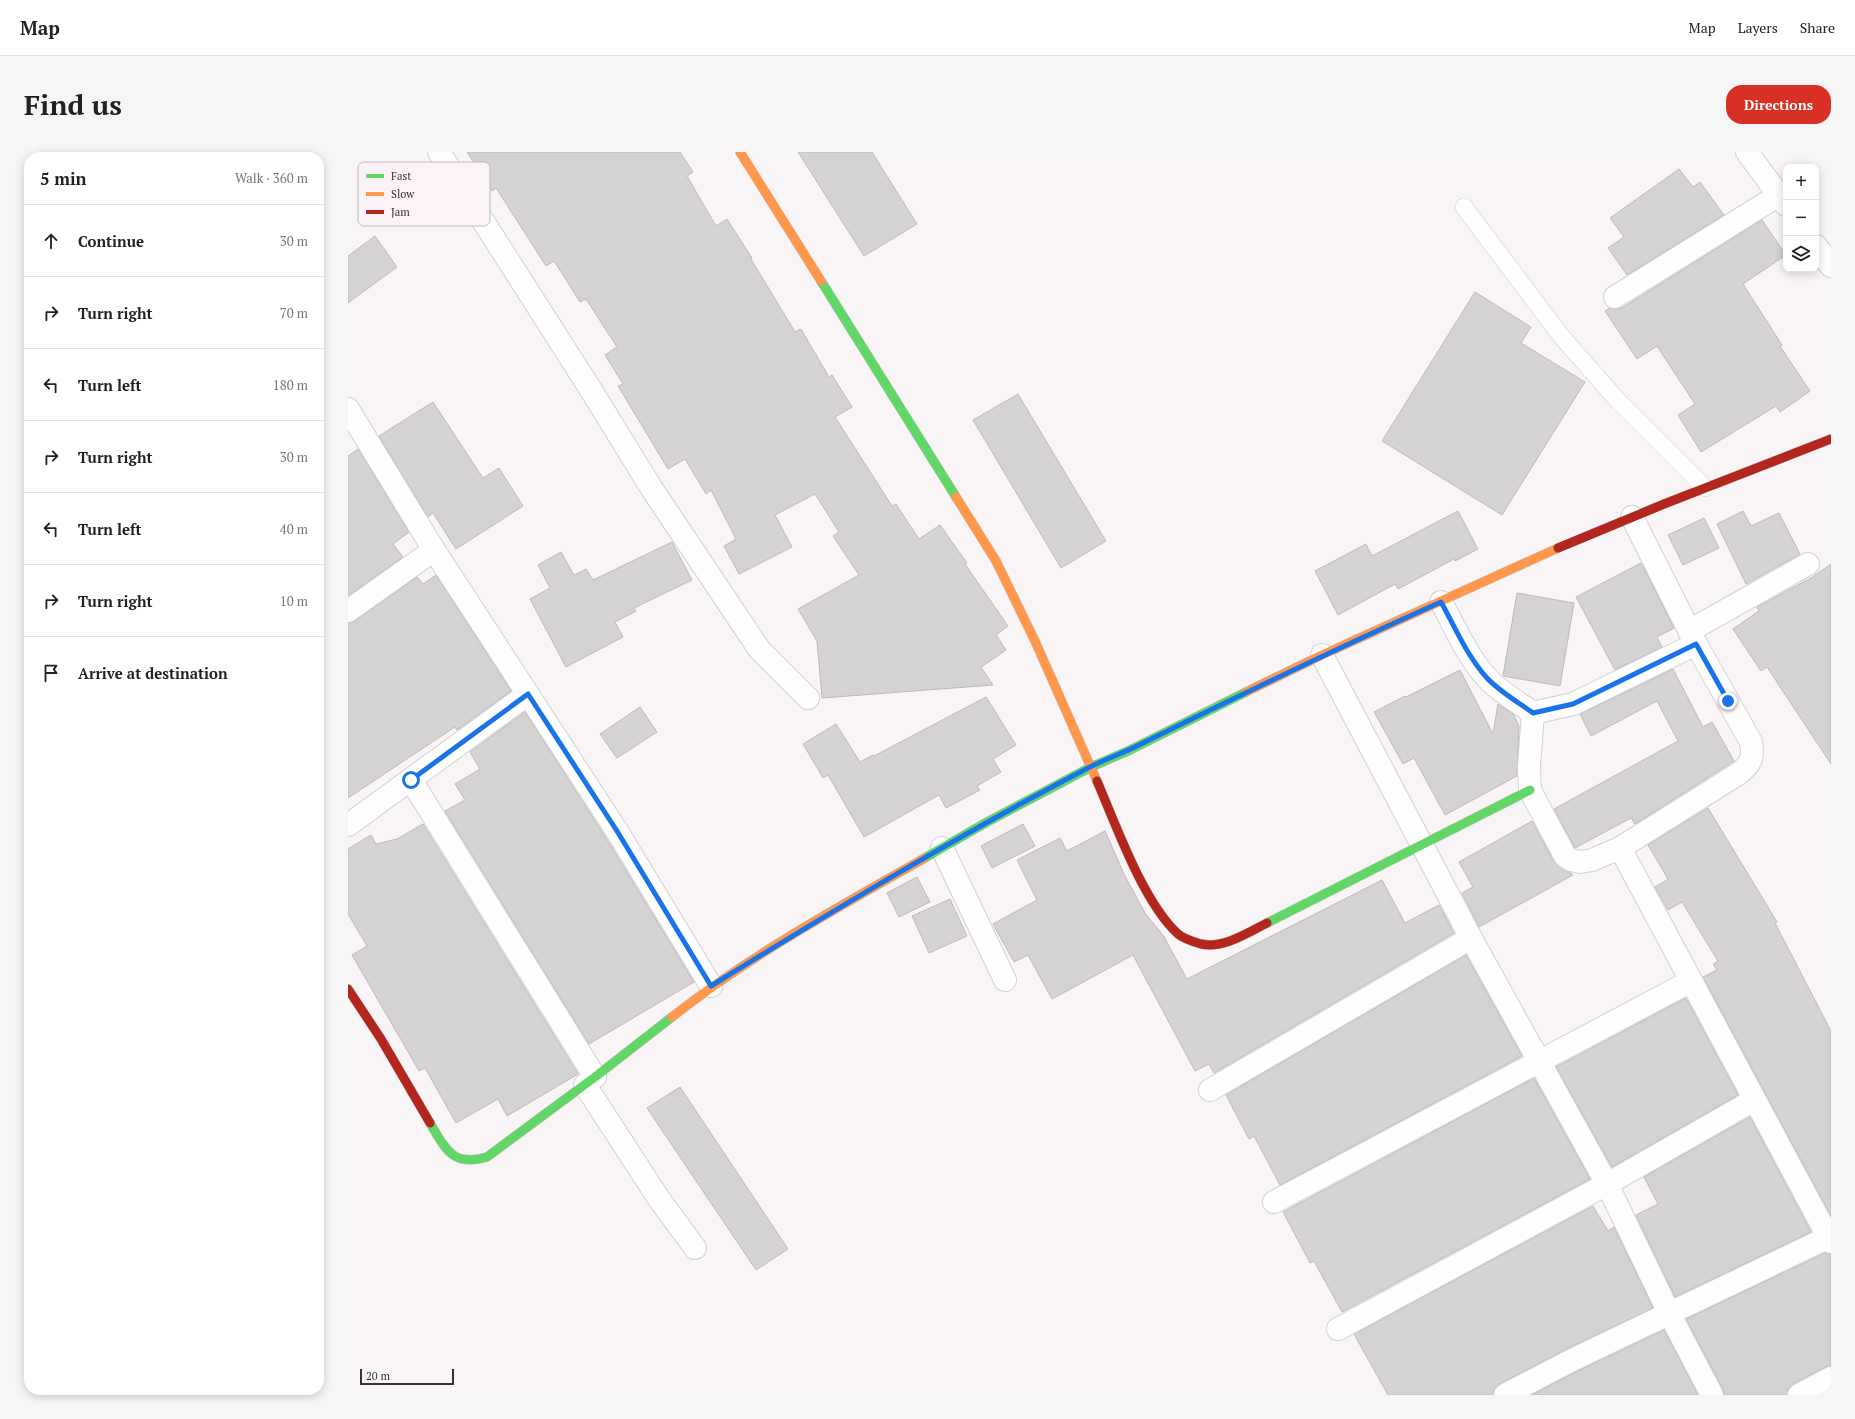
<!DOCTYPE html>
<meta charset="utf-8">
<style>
:root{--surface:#fff;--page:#f6f6f6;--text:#222;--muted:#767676;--line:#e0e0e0;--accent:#d93025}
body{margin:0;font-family:"PT Serif",serif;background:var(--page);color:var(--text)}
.controls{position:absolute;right:12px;top:12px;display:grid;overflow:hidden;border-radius:8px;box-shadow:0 2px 10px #0003}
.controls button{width:36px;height:36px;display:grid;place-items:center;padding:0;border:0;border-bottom:1px solid var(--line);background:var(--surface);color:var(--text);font:20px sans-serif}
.scale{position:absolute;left:12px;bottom:10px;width:94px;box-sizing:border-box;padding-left:4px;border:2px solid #353234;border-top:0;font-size:11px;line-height:14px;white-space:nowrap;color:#353234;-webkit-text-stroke:3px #fbf3f8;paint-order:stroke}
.stop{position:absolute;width:12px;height:12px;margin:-9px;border:3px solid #1a73e8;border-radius:50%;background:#fff}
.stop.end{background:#1a73e8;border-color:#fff;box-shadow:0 1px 4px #0008}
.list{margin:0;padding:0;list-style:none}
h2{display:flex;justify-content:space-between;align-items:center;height:52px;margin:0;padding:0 16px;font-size:17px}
h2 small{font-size:13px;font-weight:400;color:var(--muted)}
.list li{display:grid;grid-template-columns:26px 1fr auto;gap:12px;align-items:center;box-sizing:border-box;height:72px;padding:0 16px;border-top:1px solid var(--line)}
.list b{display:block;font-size:15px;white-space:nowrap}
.list em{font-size:13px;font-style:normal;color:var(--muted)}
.icon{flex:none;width:22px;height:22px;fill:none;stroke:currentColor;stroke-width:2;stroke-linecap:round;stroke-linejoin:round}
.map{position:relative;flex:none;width:1483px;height:1243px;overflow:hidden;border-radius:16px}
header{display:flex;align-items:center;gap:24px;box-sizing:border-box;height:56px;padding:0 20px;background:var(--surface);border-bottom:1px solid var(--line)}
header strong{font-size:19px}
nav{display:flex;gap:22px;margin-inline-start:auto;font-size:14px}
.intro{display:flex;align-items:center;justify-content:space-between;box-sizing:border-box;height:96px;padding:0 24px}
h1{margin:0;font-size:28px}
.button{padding:10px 18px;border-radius:16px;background:var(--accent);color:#fff;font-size:14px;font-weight:700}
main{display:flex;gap:24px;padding:0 24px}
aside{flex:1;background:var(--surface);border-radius:16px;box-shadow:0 2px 10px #0003}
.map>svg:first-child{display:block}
.building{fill:#d5d2d3;stroke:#bebabc}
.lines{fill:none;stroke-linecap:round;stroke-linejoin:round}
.lane-casing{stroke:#d3d0d1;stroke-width:18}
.street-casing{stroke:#d3d0d1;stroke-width:24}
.fast-casing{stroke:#d3d0d1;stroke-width:10}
.slow-casing{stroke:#d3d0d1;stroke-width:10}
.jam-casing{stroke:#d3d0d1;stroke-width:10}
.lane{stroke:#fefefe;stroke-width:17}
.street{stroke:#fefefe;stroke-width:22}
.fast{stroke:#63d668;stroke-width:9}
.slow{stroke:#ff974d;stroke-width:9}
.jam{stroke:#b3261e;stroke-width:9}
.route{stroke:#1a73e8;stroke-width:5}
.key{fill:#fbf3f8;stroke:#c0b9bd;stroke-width:1}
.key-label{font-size:11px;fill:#353234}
</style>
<header>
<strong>Map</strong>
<nav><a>Map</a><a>Layers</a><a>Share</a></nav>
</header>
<div class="intro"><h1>Find us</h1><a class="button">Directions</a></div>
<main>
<aside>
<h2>5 min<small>Walk · 360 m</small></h2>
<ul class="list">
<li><svg class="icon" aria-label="ahead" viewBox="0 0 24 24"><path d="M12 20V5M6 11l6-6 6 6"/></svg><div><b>Continue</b></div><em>30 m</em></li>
<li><svg class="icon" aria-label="right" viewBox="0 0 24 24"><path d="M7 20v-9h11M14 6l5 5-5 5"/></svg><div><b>Turn right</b></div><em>70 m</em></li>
<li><svg class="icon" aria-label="left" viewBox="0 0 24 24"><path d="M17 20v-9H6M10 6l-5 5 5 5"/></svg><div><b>Turn left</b></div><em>180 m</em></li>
<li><svg class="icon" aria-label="right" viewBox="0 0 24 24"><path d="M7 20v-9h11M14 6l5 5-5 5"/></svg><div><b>Turn right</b></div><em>30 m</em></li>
<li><svg class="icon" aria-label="left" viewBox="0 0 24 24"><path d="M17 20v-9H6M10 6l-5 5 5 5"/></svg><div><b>Turn left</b></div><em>40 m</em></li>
<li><svg class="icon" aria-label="right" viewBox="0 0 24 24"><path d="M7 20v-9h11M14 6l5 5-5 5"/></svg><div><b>Turn right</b></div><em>10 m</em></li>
<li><svg class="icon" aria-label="arrive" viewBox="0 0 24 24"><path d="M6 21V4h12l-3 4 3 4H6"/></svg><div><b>Arrive at destination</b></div></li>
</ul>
</aside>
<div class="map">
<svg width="1483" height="1243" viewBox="0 0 1483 1243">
<rect width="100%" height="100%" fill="#f9f5f7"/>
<!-- building -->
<g class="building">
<path d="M 119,0 L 332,0 L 345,20 L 339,24 L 368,74 L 379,67 L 404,106 L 403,107 L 447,180 L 453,177 L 481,225 L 484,223 L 504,255 L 487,265 L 544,354 L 548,352 L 571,387 L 592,373 L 619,411 L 617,412 L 660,474 L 648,483 L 658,498 L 633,515 L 645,533 L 474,546 L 469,489 L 450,457 L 511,423 L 485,384 L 491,380 L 467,342 L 427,363 L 444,395 L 391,422 L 376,394 L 388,387 L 363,338 L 358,342 L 337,307 L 320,317 L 270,234 L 275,232 L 257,203 L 269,195 L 238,147 L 232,150 L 206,109 L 198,114 L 148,36 L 144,39 Z"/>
<path d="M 450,0 L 524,0 L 569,72 L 516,104 Z"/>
<path d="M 1331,17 L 1345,35 L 1352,30 L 1376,63 L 1279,123 L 1260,96 L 1276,85 L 1262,66 Z"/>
<path d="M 1414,68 L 1438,103 L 1395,132 L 1434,193 L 1432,194 L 1462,239 L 1432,260 L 1428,254 L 1353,300 L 1330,263 L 1347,252 L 1309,194 L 1289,207 L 1257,159 L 1262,156 L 1268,157 L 1274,156 Z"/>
<path d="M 27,84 L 49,115 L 0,151 L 0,104 Z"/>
<path d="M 1127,140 L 1183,175 L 1173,191 L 1237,230 L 1154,363 L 1034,289 Z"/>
<path d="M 670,242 L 758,389 L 713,416 L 625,268 Z"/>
<path d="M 85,250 L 135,326 L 151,316 L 175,354 L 108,397 L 85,361 L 80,365 L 31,284 Z"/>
<path d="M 10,297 L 61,380 L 45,392 L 55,405 L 0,444 L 0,304 Z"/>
<path d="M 1110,359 L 1130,397 L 1107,409 L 1106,407 L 1050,437 L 1047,432 L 990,463 L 967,419 L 1018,392 L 1024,404 Z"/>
<path d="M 1395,359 L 1403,374 L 1431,361 L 1452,402 L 1398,432 L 1369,372 Z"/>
<path d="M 1356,366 L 1371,396 L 1335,413 L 1320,383 Z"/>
<path d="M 324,390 L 344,428 L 286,456 L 288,459 L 267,470 L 275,485 L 218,515 L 182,447 L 202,436 L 190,413 L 213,400 L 226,423 L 238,417 L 245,428 Z"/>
<path d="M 1293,411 L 1326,476 L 1309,485 L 1314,495 L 1267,518 L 1228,445 Z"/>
<path d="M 1483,412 L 1483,612 L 1419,515 L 1413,519 L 1385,477 L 1411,459 L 1409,455 L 1463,426 Z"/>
<path d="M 88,423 L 163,539 L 109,578 L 107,575 L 0,646 L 0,471 L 7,469 L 69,425 L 75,432 Z"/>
<path d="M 1169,441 L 1226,451 L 1212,534 L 1155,524 Z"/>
<path d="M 1325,517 L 1355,575 L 1364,570 L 1386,609 L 1287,672 L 1283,666 L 1227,696 L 1206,657 L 1330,589 L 1309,549 L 1243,584 L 1232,562 Z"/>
<path d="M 1112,518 L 1145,582 L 1150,552 L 1165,562 L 1171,574 L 1169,624 L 1097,663 L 1066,606 L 1055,612 L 1026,560 L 1057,544 L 1058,545 Z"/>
<path d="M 638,545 L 668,593 L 645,607 L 653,620 L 629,634 L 632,638 L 598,656 L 591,643 L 516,685 L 480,623 L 475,626 L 455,592 L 488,572 L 512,610 L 525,603 L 526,604 Z"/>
<path d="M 292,555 L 309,580 L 269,606 L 252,582 Z"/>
<path d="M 177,560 L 258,686 L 346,830 L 241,892 L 97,659 L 117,648 L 107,632 L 132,617 L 122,600 Z"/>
<path d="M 1360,656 L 1429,770 L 1427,771 L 1483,879 L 1483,1064 L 1355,825 L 1369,818 L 1365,812 L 1370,809 L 1334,750 L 1320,758 L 1307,735 L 1320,727 L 1300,693 Z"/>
<path d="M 1184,669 L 1206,710 L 1225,723 L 1131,775 L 1114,741 L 1125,735 L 1111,710 Z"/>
<path d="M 75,672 L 230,922 L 159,964 L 150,947 L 108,971 L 77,916 L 71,919 L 4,803 L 19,794 L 0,762 L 0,697 L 23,683 L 28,692 L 49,687 Z"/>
<path d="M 675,672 L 687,694 L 644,716 L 633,694 Z"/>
<path d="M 757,679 L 776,722 L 797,761 L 815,783 L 839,827 L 1034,728 L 1057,771 L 1091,753 L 1106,781 L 866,921 L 861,912 L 847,919 L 785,803 L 704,847 L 680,803 L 666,810 L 645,772 L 689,748 L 669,708 L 712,686 L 719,699 Z"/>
<path d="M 569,725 L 582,750 L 551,765 L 539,741 Z"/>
<path d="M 602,747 L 619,784 L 581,801 L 564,764 Z"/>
<path d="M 1118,803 L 1174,904 L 932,1033 L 906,984 L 901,987 L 878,943 Z"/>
<path d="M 1338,846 L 1390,943 L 1264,1015 L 1208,915 Z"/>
<path d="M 1186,926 L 1242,1027 L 994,1160 L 966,1109 L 962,1111 L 935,1060 Z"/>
<path d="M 332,935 L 440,1097 L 408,1118 L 299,956 Z"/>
<path d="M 1402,965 L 1463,1080 L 1327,1145 L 1288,1063 L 1310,1052 L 1296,1025 Z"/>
<path d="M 1245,1054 L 1260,1079 L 1266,1075 L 1305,1156 L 1219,1197 L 1151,1232 L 1146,1237 L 1145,1243 L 1040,1243 L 1006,1182 Z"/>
<path d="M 1477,1101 L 1483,1102 L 1483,1214 L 1477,1215 L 1445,1232 L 1440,1237 L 1439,1243 L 1376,1243 L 1375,1237 L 1338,1167 Z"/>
<path d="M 1316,1178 L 1350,1243 L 1184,1243 L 1230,1219 Z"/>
</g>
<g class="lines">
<defs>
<path id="lane" d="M 1116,55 L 1213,184 L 1271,250 L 1357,336"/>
<g id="street">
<path d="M 91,0 L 243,238 L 304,337 L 411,497 L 460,546"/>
<path d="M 1399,0 L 1438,53"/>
<path d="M 1468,94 L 1483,114"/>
<path d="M 1267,145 L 1431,43"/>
<path d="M 0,257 L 86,398 L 269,679 L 363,834"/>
<path d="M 1093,450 C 1107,475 1119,504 1139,526 C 1152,540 1170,550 1185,561 L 1181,614 L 1182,638 L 1217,704 L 1223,708 L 1232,710 L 1244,708 L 1272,696 L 1390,622 C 1403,612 1406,606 1403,590 L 1348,492 L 1284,365"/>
<path d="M 0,459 L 86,398"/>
<path d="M 1341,479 L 1460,412"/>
<path d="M 974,503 L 1123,786 L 1259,1032 L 1321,1161 L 1364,1243"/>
<path d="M 1185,561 L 1225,552 L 1348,492"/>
<path d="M 63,628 L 247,925"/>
<path d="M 0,673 L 180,542"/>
<path d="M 594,696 L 657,828"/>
<path d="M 1272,696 L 1483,1090"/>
<path d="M 237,933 L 311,1047 L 347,1096"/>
<path d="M 862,938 L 1123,786"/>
<path d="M 926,1050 L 1343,829"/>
<path d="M 990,1177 L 1259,1032 L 1406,948"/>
<path d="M 1157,1243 L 1224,1208 L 1481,1085"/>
<path d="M 1451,1243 L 1483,1226"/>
</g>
<g id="fast">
<path d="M 473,129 L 608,345"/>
<path d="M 575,707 L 639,670 L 743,615 L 780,599 L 898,540"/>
<path d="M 919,771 L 1182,638"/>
<path d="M 82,971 C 98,998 105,1015 139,1005 L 247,925 L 324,865"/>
</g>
<g id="slow">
<path d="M 392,0 L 473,129"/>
<path d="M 608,345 L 648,409 L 687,489 L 749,629"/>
<path d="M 898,540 L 974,503 L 1210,396"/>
<path d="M 324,865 C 401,804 489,756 575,707"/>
</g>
<g id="jam">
<path d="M 1210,396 L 1316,352 L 1483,287"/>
<path d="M 749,629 C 768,673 795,750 830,782 C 835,786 846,790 853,792 C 875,797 899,781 919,771"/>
<path d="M 0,837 L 33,887 L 82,971"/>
</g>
</defs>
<!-- lane casing -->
<use href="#lane" class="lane-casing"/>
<!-- street casing -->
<use href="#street" class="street-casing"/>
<!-- fast casing -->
<use href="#fast" class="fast-casing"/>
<!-- slow casing -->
<use href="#slow" class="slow-casing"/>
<!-- jam casing -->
<use href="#jam" class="jam-casing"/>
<!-- lane -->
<use href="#lane" class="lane"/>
<!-- street -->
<use href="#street" class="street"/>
<!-- fast -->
<use href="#fast" class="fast"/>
<!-- slow -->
<use href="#slow" class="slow"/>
<!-- jam -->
<use href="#jam" class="jam"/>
</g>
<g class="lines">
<!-- route -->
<path class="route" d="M 63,628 L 180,542 L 269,679 L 363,834 C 486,758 611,683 740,616 C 757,607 776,601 793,592 C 892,543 992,495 1093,450 C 1107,475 1119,504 1139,526 C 1152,540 1170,550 1185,561 L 1225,552 L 1348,492 L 1380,549"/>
</g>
<!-- legend -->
<rect x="10" y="10" width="132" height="64" rx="6" class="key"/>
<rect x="18" y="22" width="18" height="4" fill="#63d668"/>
<rect x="18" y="40" width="18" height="4" fill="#ff974d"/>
<rect x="18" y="58" width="18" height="4" fill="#b3261e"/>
<g class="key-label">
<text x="43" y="28">Fast</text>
<text x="43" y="46">Slow</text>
<text x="43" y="64">Jam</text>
</g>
</svg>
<div class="controls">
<button>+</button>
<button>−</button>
<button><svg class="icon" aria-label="layers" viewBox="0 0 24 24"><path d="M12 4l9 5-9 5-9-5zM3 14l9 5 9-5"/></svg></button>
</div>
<div class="scale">20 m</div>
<div class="stop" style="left:63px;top:628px"></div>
<div class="stop end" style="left:1380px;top:549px"></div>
</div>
</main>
